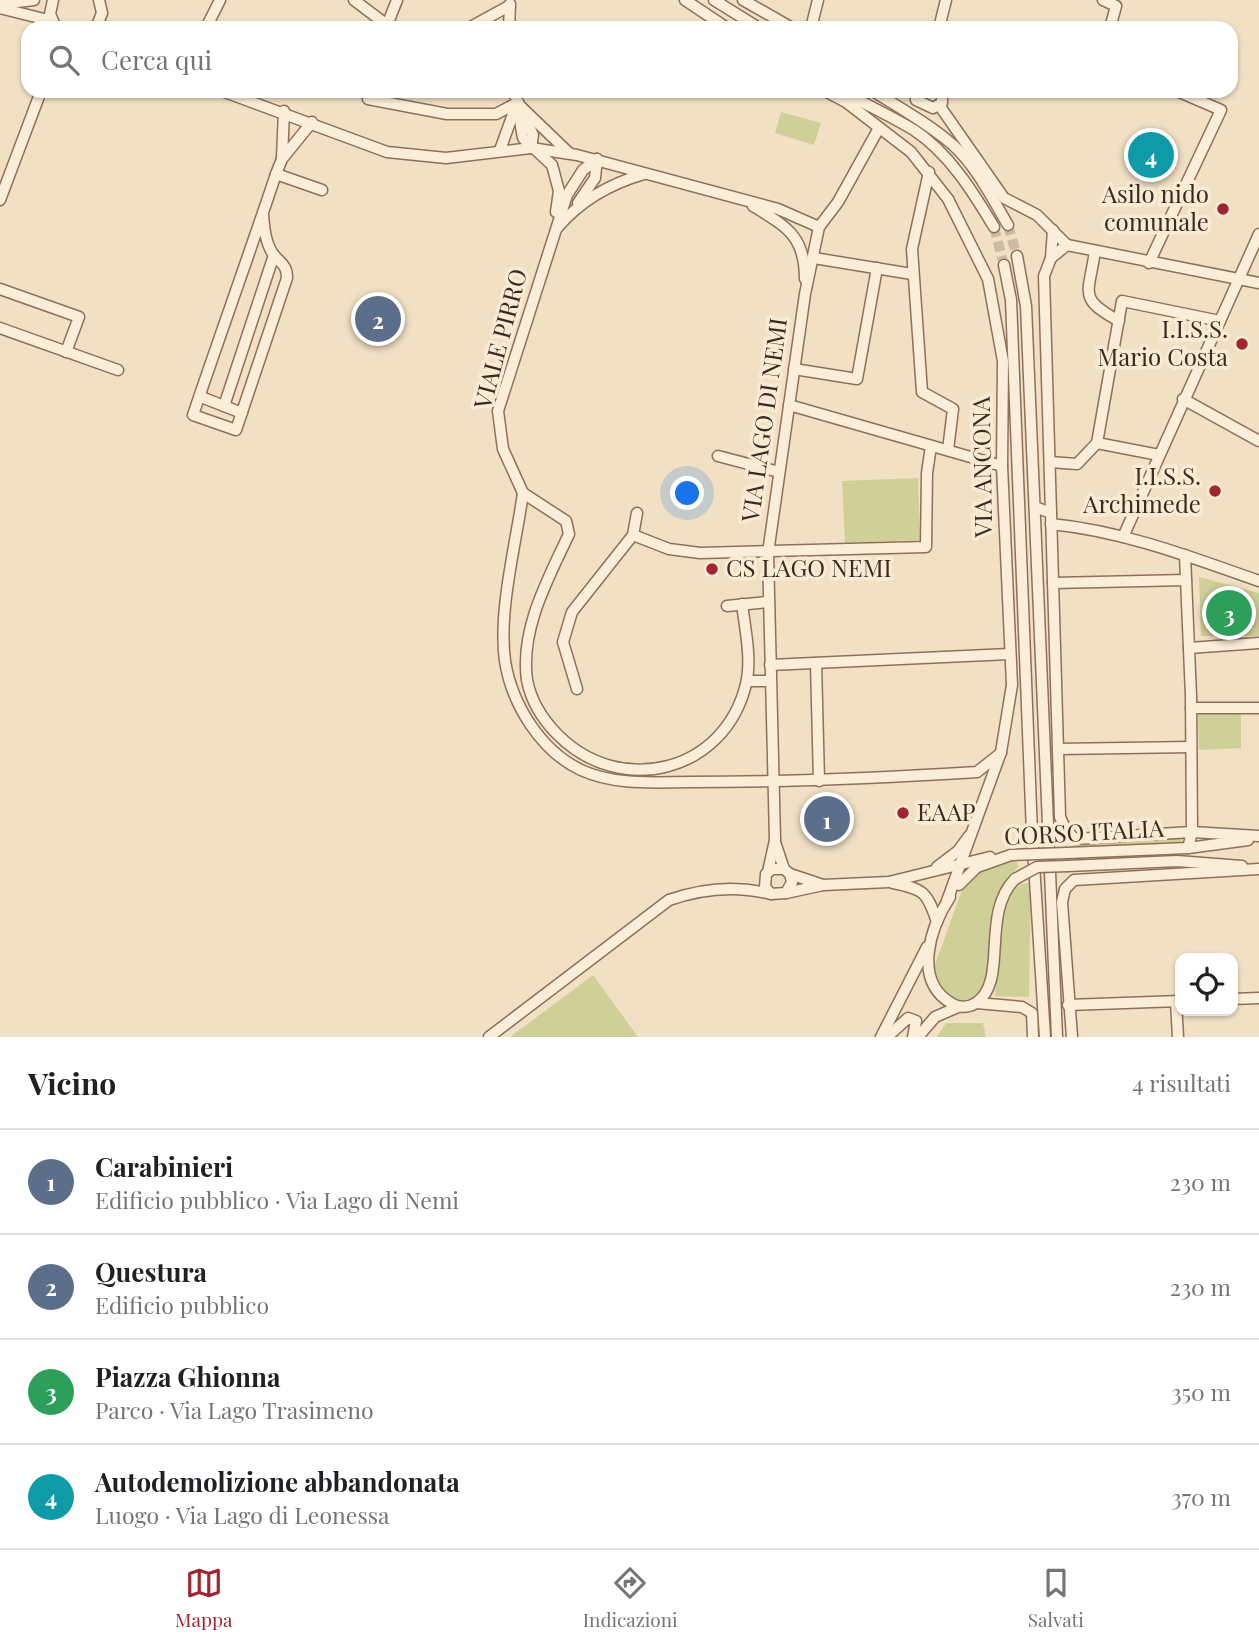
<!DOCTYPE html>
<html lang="it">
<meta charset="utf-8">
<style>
:root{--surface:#fff;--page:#f6f6f6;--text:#202124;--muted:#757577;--line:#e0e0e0;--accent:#a12430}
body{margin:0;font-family:"Playfair Display",serif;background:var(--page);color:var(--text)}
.controls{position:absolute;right:21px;bottom:21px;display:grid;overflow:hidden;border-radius:14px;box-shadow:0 2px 5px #0004}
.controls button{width:63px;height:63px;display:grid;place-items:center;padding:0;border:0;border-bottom:2px solid var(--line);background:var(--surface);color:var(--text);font:35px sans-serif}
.you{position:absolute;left:688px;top:494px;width:24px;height:24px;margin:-18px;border:5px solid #fff;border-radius:50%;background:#1a73e8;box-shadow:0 0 0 10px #1a73e833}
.badge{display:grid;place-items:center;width:46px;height:46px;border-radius:50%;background:var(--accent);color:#fff;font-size:23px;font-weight:700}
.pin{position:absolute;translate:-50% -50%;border:4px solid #fff;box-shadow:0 2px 7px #0006}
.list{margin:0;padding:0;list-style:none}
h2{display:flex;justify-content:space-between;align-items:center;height:91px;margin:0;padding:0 28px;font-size:30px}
h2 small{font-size:23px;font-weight:400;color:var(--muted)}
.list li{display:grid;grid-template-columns:46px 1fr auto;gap:21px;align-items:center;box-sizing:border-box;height:105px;padding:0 28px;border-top:2px solid var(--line)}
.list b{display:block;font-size:26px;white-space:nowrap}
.list p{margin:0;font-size:23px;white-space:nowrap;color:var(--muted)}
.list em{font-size:23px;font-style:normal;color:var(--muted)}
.icon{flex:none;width:38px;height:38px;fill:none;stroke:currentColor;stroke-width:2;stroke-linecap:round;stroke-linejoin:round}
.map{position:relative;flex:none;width:1259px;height:1037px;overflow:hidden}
.search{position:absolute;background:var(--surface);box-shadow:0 2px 5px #0004;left:21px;right:21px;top:21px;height:77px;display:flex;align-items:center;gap:18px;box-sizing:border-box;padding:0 24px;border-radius:21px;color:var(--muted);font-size:26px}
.sheet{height:511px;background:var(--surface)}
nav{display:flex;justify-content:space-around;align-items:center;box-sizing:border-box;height:98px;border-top:2px solid var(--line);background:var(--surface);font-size:19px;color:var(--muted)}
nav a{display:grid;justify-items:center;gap:4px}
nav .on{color:var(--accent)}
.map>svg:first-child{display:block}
.green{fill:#cfd097}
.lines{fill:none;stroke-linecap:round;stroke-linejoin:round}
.minor-tunnel{stroke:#cdbca3;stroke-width:10;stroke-dasharray:10 5;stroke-linecap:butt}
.minor-casing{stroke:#8e7059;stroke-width:13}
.minor{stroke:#fbeed8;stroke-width:10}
.minor-bridge-casing{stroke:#8e7059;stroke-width:13;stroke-linecap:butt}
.minor-bridge{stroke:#fbeed8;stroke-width:10}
.poi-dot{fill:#a12430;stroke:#f8ebd4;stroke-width:2.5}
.labels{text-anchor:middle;stroke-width:7;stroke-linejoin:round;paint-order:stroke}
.poi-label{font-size:24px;fill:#3c2a1e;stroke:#f8ebd4;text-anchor:end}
.street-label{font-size:24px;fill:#3c2a1e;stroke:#f8ebd4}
</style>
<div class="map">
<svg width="1259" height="1037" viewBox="0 0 1259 1037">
<rect width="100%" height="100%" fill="#f1e0c4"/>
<!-- green -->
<g class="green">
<path d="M 781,112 L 821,123 L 814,145 L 775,133 Z"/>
<path d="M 918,478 L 920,540 L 845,543 L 842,481 Z"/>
<path d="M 1199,577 L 1259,593 L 1259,636 L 1201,636 Z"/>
<path d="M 1241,709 L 1241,748 L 1199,750 L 1198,710 Z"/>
<path d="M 1181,837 L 1182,842 L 1178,844 L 1067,850 L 1076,842 Z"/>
<path d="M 1016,861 L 1019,867 C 966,910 1009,972 972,1001 C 949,1006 939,986 934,967 L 961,893 L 982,870 Z"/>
<path d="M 1031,883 L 1029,997 L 995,996 L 1004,902 L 1020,884 Z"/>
<path d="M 593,975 L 638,1037 L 510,1037 Z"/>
<path d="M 946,1023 L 983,1023 L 986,1037 L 937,1037 Z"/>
</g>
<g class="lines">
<!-- minor-tunnel -->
<g class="minor-tunnel">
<path d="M 1008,225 L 1017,256"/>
<path d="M 994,227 L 1004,265"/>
</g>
<defs>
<g id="minor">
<path d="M 53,0 L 50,14 L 56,28"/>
<path d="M 354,0 L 387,25 L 397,28"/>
<path d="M 685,0 L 727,28"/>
<path d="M 714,0 L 759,28"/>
<path d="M 743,0 L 792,28"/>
<path d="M 1103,0 L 1116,6 L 1110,28"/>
<path d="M 0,4 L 34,0"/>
<path d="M 0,8 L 52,21"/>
<path d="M 96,28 L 102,13 L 99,0"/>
<path d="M 206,28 L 220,0"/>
<path d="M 386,28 L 397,0"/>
<path d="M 469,28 L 509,6"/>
<path d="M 509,28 L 510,4"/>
<path d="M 811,28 L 818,0"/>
<path d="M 939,28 L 946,0"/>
<path d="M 222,91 L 387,152 L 446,158 L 531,148 L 577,155 L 778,209 L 819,227"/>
<path d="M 370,91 L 368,99 L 447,114 L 496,114 L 517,103"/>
<path d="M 513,91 L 533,135 L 531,148"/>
<path d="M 825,91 L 846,102 L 911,152 L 948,199 L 988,279 L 1003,361 L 1002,466 L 1012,685 L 1001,752 L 947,901"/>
<path d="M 841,91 C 865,104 891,116 914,130 C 949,153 973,192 994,227"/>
<path d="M 873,91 C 900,108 929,124 953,145 C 977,167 992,198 1008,225"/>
<path d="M 915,91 L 916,100 L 933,108 L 942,103 L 942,91"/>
<path d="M 517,103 L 523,138 L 552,165 L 559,191 L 556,212"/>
<path d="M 517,103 L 569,153"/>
<path d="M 939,105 L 1004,198 L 1037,215 L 1067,245"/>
<path d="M 500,150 L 517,103"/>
<path d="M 282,158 L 284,111"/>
<path d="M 929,172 L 912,249 L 922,392 L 953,409 L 948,450"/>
<path d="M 276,174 L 322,190"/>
<path d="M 0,200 L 41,91"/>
<path d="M 578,203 L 595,178 L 597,159"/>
<path d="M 753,206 C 787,227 805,236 805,279"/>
<path d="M 263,214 C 264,227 265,242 273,254 C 280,263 287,264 287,278 L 236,430 L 193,415 C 220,335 249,255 276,174 L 282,159 L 312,122"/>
<path d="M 557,228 C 580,201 609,184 644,174"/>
<path d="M 1067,245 L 1259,283"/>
<path d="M 1095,251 C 1089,294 1077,298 1119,321"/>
<path d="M 1017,256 L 1026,306 L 1057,1037"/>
<path d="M 814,258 L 912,274"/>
<path d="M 1051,258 L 1053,230"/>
<path d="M 1149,263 L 1221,110 L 1177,91"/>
<path d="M 1004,265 L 1011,300 L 1032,833 L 1045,1037"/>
<path d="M 0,289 L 79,317 L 66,352"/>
<path d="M 0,328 L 118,370"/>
<path d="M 794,369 L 857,379 L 877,268"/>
<path d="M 201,397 L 242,413"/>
<path d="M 1183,399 L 1259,441"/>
<path d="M 789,405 L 1002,466"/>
<path d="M 224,406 L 274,255"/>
<path d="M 1097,443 L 1122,301 L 1220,321"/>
<path d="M 1097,443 L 1159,455"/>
<path d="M 718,456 L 779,472"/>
<path d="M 1050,462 L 1077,464 L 1097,443"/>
<path d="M 523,493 C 516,544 498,611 505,661 C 512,705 541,751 581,770 C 616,786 655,782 691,782 C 787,782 881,778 977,772 L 1001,753"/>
<path d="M 523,493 L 566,521 L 569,534 C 548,579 520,629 527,680 C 531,701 543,720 558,735 C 621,798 725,772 746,684 C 752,659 745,629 742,604"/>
<path d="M 523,493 L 503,449 L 498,411 L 567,195 L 583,170 L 597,159"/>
<path d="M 1035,507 L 1051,513 L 1060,817 L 1066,830 L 1075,839 L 1192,832 L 1259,836"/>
<path d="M 1051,513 L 1044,276 L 1051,258 L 1067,245"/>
<path d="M 1051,524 C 1123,531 1191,557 1259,581"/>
<path d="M 633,535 L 669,549 L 700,553 L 926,547 L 927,473 L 931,446"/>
<path d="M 1123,537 L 1259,234"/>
<path d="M 1185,555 L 1191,696 L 1192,832 L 1188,848"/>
<path d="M 1053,583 L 1186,580"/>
<path d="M 727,606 L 768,602"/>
<path d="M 1189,648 L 1259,643"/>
<path d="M 816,663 L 819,781"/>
<path d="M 770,665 L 1009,654"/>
<path d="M 747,681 L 770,681"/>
<path d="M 577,689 L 563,642 L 572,612 L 633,535 L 637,513"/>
<path d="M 1191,708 L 1259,708"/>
<path d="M 1058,749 L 1191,747"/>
<path d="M 775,842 L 784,869 L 790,874 L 792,882 L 786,893 L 771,894 L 765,887 L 766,874 L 772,869 L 784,869"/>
<path d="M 1067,853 L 1188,848 L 1248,840"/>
<path d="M 1068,866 L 1177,861 L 1242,866"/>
<path d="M 937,867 L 958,851 L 969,836"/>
<path d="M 768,872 L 775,840 L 768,553 L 805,294 L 819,227 L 838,202 L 879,128"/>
<path d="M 790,874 L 823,885"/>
<path d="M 893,883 C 924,889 927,892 937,922"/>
<path d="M 959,885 L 977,867 L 1011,855"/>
<path d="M 786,893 L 823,885 L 889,882 L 990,857"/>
<path d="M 950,897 C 931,926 912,980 951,1003 C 958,1008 968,1008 976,1003 C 1009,981 980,914 1015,879"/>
<path d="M 1233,999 L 1259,998"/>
<path d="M 1176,1001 L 1178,1037"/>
<path d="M 977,1003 L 1022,1007 L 1032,1013 L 1033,1037"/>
<path d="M 1068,1005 L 1180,1001"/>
<path d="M 489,1037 L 669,900 C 703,888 736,885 771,894"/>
<path d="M 881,1037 L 927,947"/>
<path d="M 887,1037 L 908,1018 L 916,1021 L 913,1037"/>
<path d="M 918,1037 L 935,1017 L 958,1007"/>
<path d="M 1072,1037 L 1062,902 L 1065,889 L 1074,880 L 1259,869"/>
</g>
</defs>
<!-- minor casing -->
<use href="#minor" class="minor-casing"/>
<!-- minor -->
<use href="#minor" class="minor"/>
<defs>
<g id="minor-bridge">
<path d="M 1011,855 L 1067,853"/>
<path d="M 1015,879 L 1037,867 L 1068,866"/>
</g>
</defs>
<!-- minor-bridge casing -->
<use href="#minor-bridge" class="minor-bridge-casing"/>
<!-- minor-bridge -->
<use href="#minor-bridge" class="minor-bridge"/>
</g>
<!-- markers -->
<g class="poi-dot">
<circle cx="1223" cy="209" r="7"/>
<circle cx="1242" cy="344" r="7"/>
<circle cx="1215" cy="491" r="7"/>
<circle cx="712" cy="569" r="7"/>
<circle cx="903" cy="813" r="7"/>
</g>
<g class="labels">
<!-- poi labels -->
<g class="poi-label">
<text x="1209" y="203">Asilo nido<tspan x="1209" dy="28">comunale</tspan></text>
<text x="1228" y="338">I.I.S.S.<tspan x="1228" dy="28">Mario Costa</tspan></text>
<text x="1201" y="485">I.I.S.S.<tspan x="1201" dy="28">Archimede</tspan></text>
<text x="726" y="577" text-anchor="start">CS LAGO NEMI</text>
<text x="917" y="821" text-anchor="start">EAAP</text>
</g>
<!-- street labels -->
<g class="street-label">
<text transform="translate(501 339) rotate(-75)" y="8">VIALE PIRRO</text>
<text transform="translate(765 420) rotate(-82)" y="8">VIA LAGO DI NEMI</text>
<text transform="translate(983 467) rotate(-91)" y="8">VIA ANCONA</text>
<text transform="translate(1084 833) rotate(-3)" y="8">CORSO ITALIA</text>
</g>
</g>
</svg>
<div class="controls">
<button><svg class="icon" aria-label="locate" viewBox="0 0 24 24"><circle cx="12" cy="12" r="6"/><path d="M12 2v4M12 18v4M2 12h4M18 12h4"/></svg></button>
</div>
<div class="you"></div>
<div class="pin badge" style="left:827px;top:819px;background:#5c6f8a">1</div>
<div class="pin badge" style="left:378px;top:319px;background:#5c6f8a">2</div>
<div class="pin badge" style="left:1229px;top:613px;background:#2e9e5b">3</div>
<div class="pin badge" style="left:1151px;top:155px;background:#0f9aa8">4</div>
<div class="search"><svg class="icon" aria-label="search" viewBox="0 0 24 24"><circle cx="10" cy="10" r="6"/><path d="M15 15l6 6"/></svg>Cerca qui</div>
</div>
<section class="sheet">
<h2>Vicino<small>4 risultati</small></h2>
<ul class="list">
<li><span class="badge" style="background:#5c6f8a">1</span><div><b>Carabinieri</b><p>Edificio pubblico · Via Lago di Nemi</p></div><em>230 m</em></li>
<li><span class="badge" style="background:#5c6f8a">2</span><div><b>Questura</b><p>Edificio pubblico</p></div><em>230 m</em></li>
<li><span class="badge" style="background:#2e9e5b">3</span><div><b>Piazza Ghionna</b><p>Parco · Via Lago Trasimeno</p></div><em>350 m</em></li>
<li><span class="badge" style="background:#0f9aa8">4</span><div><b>Autodemolizione abbandonata</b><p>Luogo · Via Lago di Leonessa</p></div><em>370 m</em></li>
</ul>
</section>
<nav>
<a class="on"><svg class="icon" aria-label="map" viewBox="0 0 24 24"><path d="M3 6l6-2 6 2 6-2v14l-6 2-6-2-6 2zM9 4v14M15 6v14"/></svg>Mappa</a>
<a><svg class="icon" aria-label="directions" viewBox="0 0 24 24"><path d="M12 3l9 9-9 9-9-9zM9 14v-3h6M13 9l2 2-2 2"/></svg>Indicazioni</a>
<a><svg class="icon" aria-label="saved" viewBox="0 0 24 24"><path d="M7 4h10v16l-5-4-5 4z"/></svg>Salvati</a>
</nav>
